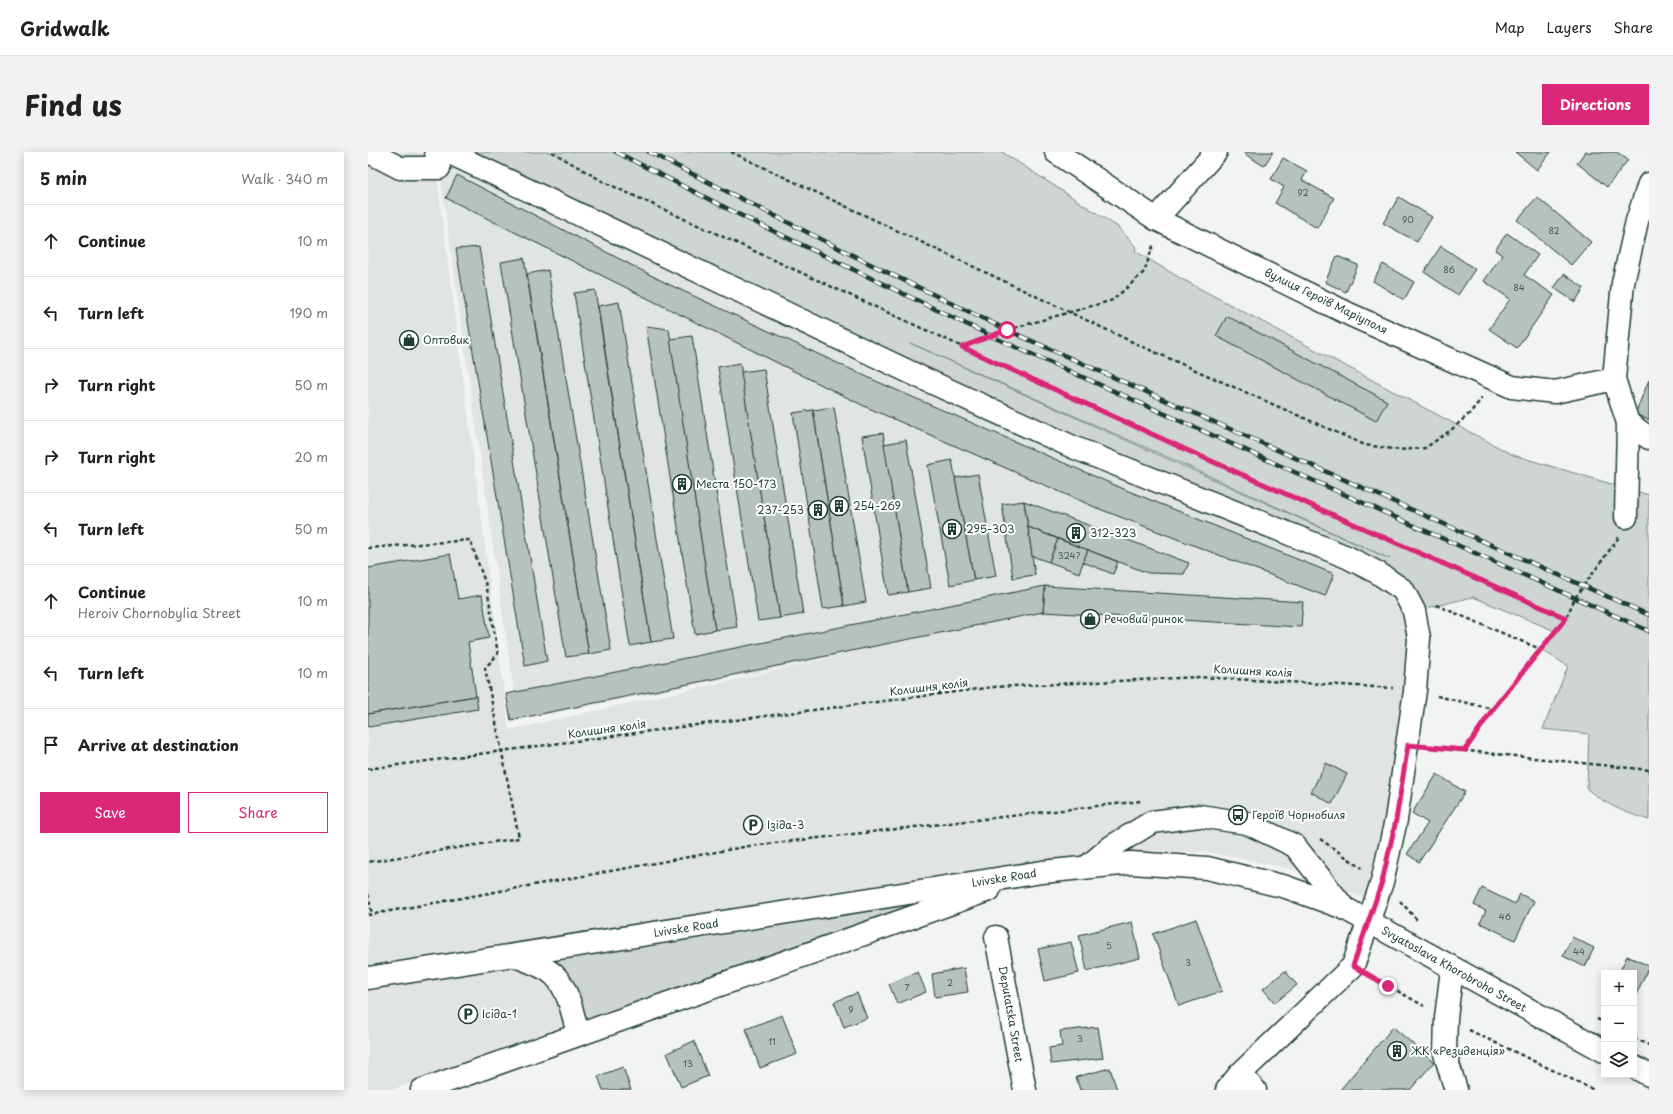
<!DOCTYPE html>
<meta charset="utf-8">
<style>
:root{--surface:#fff;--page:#f2f2f2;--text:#202124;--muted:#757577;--line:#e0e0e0;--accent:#db2777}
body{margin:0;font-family:"Playpen Sans",sans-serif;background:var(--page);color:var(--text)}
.controls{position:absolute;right:12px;bottom:12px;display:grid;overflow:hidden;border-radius:0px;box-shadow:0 2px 10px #0003}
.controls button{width:36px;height:36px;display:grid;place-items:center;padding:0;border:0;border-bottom:1px solid var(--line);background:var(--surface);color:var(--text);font:20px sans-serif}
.stop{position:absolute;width:12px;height:12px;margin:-9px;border:3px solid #db2777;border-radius:50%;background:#fff}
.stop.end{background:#db2777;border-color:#fff;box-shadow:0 1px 4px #0008}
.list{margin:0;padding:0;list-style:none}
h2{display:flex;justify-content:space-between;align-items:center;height:52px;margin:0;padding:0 16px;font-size:17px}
h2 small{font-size:13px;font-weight:400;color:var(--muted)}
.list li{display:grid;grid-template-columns:26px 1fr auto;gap:12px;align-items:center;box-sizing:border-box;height:72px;padding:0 16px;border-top:1px solid var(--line)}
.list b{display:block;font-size:15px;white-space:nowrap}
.list p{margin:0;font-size:13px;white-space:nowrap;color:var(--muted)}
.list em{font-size:13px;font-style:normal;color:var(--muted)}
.actions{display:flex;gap:8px;padding:12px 16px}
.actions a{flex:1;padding:9px 0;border:1px solid var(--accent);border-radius:0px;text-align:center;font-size:14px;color:var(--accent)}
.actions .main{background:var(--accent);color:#fff}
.icon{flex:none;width:22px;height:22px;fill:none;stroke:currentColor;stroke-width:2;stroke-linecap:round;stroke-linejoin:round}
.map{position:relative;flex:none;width:1281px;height:938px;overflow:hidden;border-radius:0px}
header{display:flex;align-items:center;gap:24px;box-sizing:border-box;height:56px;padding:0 20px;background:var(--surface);border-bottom:1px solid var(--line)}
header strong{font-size:19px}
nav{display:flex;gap:22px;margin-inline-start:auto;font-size:14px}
.intro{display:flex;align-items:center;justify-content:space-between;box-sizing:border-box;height:96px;padding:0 24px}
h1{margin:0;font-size:28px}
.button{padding:10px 18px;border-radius:0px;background:var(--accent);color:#fff;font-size:14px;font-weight:700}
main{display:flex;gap:24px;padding:0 24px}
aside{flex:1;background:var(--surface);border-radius:0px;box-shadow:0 2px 10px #0003}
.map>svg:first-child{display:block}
.built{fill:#e0e4e3}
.green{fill:#ced5d3;stroke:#768984;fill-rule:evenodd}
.building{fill:#b7c1bd;stroke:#1f3d34}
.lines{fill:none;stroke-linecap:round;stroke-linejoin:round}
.minor-casing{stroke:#1f3d34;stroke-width:25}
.major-casing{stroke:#1f3d34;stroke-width:25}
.path{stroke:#1f3d34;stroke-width:2.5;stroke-dasharray:4 3;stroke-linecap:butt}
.minor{stroke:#fff;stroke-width:22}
.major{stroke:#fff;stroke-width:22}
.rail-casing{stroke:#1f3d34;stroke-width:4.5}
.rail{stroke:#fff;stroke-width:3;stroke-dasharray:9;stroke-linecap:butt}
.route{stroke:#db2777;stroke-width:5}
.labels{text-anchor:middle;stroke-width:4;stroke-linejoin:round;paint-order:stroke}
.number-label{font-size:9px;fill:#455e56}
.street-label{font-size:11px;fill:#1f3d34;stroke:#fff}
.poi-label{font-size:11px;fill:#1f3d34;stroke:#fff;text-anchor:start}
</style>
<header>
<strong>Gridwalk</strong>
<nav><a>Map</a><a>Layers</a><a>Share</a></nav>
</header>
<div class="intro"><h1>Find us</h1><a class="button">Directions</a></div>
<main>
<aside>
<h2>5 min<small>Walk · 340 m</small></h2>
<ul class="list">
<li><svg class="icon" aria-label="ahead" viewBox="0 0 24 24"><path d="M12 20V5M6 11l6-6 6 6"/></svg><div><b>Continue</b></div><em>10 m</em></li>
<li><svg class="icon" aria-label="left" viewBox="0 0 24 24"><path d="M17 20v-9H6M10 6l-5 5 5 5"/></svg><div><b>Turn left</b></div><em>190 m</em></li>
<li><svg class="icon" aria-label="right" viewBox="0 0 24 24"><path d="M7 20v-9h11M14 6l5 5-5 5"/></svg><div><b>Turn right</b></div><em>50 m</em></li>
<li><svg class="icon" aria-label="right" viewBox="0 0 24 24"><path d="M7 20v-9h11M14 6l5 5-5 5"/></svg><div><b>Turn right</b></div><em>20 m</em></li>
<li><svg class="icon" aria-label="left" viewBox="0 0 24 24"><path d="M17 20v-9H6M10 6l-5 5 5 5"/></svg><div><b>Turn left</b></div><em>50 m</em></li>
<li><svg class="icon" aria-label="ahead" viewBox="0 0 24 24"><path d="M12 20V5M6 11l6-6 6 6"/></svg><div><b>Continue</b><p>Heroiv Chornobylia Street</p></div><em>10 m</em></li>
<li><svg class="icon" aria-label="left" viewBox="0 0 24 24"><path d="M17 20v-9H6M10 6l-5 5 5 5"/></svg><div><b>Turn left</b></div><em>10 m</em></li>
<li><svg class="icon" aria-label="arrive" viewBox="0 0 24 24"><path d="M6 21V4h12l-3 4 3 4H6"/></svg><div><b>Arrive at destination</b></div></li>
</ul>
<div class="actions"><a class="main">Save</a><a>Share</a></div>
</aside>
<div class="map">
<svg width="1281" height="938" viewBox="0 0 1281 938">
<rect width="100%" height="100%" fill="#f2f3f3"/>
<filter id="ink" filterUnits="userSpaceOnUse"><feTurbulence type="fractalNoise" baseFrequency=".025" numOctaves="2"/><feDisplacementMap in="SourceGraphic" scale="8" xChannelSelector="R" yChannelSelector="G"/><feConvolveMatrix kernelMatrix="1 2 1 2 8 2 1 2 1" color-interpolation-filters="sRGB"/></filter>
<g filter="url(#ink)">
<!-- built -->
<path class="built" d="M 0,0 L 51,0 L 67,10 L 141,578 L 473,504 L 150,568 L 71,16 L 68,0 L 1035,438 L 1051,486 L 1007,751 L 929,718 L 840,700 L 762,699 L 613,721 L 175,884 L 24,938 L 0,938 Z"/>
<!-- green -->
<g class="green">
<path d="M 80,0 L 634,0 L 750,75 L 768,95 L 767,99 L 812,126 L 1145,303 L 1281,343 L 1281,668 C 1258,661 1238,653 1219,637 L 1221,582 L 1175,577 L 1200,514 L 1172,497 L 1187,479 L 1105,445 L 1046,459 L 1035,438 L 707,296 ZM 542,191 L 815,312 L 1022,407 Z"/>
<path d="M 674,720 L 210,882 L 196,837 L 147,804 Z"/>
</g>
<!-- building -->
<g class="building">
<path d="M 878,0 L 905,0 L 896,14 L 877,2 Z"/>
<path d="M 1147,0 L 1183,0 L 1169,18 Z"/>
<path d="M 1217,0 L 1249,0 L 1260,8 L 1239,35 L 1209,11 Z"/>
<path d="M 915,6 L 939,19 L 934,28 L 966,46 L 949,76 L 907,51 L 916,35 L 903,27 Z"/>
<path d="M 89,23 L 300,132 L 510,230 L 758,338 L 966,422 L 957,444 L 729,356 L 496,254 L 78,46 Z"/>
<path d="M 1031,45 L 1064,65 L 1049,90 L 1015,71 Z"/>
<path d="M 1169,45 L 1223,90 L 1203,113 L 1149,68 Z"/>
<path d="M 1139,81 L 1170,103 L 1156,123 L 1186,143 L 1149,196 L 1121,177 L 1142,147 L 1116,129 L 1134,103 L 1127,98 Z"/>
<path d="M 1073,94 L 1107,117 L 1090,143 L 1056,120 Z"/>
<path d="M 111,95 L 179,509 L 157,514 L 88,97 Z"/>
<path d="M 969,104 L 990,113 L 978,140 L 957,130 Z"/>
<path d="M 156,106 L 221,502 L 198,505 L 133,110 Z"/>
<path d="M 1015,112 L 1046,130 L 1036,148 L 1005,129 Z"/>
<path d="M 180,118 L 243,498 L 221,502 L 159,122 Z"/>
<path d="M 1196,122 L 1216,136 L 1207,150 L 1186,136 Z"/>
<path d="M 227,138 L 283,490 L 262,494 L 206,141 Z"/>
<path d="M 251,150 L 305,487 L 283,490 L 230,154 Z"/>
<path d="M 859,164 L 1019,249 L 1008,269 L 848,184 Z"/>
<path d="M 278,174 L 301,177 L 347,478 L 327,482 Z"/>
<path d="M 324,184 L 369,475 L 347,478 L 302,187 Z"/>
<path d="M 372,211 L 412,466 L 390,469 L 350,215 Z"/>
<path d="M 396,217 L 435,462 L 412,466 L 373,220 Z"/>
<path d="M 1281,228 L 1281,268 L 1267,262 Z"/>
<path d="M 466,255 L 498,450 L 476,454 L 445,258 Z"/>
<path d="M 445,258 L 476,454 L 455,457 L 425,261 Z"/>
<path d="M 515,281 L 540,440 L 520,443 L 494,284 Z"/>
<path d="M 538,288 L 563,436 L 540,440 L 516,292 Z"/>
<path d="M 584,308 L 606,428 L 582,433 L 560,313 Z"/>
<path d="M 610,322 L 628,424 L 606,428 L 587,326 Z"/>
<path d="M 656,349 L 667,423 L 645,426 L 634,352 Z"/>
<path d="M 656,349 L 821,411 L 816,422 L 780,421 L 660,375 Z"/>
<path d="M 660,375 L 690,387 L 681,410 L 664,404 Z"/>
<path d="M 690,387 L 720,398 L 711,421 L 681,410 Z"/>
<path d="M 720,398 L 750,410 L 745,422 L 715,410 Z"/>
<path d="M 82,402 L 90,447 L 114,443 L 121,486 L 100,490 L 108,544 L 0,562 L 0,416 Z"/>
<path d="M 677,434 L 935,450 L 933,475 L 675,460 Z"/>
<path d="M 677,434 L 675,460 L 143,568 L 138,542 Z"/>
<path d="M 108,544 L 110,557 L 0,575 L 0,562 Z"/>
<path d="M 958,611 L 979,622 L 964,652 L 943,640 Z"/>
<path d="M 1069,622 L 1097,640 L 1051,710 L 1039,702 L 1060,671 L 1044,661 Z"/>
<path d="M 1114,736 L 1147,752 L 1152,742 L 1166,749 L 1147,788 L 1112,771 L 1118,759 L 1106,753 Z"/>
<path d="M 828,767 L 854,839 L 811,854 L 785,782 Z"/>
<path d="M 764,770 L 772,806 L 719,819 L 711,783 Z"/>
<path d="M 1204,785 L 1226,796 L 1217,815 L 1195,804 Z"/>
<path d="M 703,790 L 711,821 L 677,829 L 670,797 Z"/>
<path d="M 1259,804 L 1281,814 L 1268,843 L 1266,842 L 1266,821 L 1251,821 Z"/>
<path d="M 596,816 L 600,840 L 567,845 L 564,822 Z"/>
<path d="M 917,819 L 929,833 L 907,851 L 895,837 Z"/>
<path d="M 550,820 L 558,840 L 529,852 L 521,832 Z"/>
<path d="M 489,841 L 499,866 L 476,875 L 466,850 Z"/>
<path d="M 414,863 L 429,902 L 392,916 L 378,877 Z"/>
<path d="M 730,875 L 735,906 L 683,912 L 681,896 L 694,894 L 692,879 Z"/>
<path d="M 1025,875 L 1066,910 L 1042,938 L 972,938 Z"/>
<path d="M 326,889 L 340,924 L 313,935 L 299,901 Z"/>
<path d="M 255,915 L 263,938 L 235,938 L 230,924 Z"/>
<path d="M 742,916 L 749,938 L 712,938 L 708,925 Z"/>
</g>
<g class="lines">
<defs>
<g id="minor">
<path d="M 1,0 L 32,16 L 71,16 L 68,0"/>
<path d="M 80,0 L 552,225 L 707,296 L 979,405 L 1010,421 L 1035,438 L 1046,459 L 1051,486 L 1047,539 L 1028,668 L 1014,730 L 985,814 L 872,922 L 859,938"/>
<path d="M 688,0 L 788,67 L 983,163 L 1144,235 L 1187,240 L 1246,227"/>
<path d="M 788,67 L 848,0"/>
<path d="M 1260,271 L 1281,286"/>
<path d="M 1258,365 L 1260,271 L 1246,227 L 1255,131 L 1269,69 L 1281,32"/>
<path d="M 720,714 L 743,695 L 784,670 L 831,664 L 879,671 L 927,694 L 976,756"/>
<path d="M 628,785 L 657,938"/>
<path d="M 1084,817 L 1078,866 L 1077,902 L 1088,938"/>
<path d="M 872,922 L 887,938"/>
</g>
<g id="major">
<path d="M 147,804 C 160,809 176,814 186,823 C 201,837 205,864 210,882"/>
<path d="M 0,826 L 674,720 L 763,711 L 839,716 L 918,735 L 976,756 L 1236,899"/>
<path d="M 1266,915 L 1281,923"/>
<path d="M 54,938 L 621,738"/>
</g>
</defs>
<!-- minor casing -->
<use href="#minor" class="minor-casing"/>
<!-- major casing -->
<use href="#major" class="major-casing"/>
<!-- path -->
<g class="path">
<path d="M 184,0 L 236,30 L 823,300 L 1198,466"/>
<path d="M 363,0 L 773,194 L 997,293 L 1031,298 L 1057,296 L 1082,279 L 1101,262 L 1114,246"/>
<path d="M 594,195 L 639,178 L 745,148 L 776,120 L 786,91"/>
<path d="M 0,396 L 102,388 L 119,436 L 130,502 L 117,516 L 151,686 L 0,710"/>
<path d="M 1068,453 L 1172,497"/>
<path d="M 1069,544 L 1125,557"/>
<path d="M 1061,595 L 1281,618"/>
<path d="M 1097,598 L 1125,557 L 1198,466 L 1207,446 L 1251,385"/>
<path d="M 0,617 L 312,575 L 626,535 L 831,525 L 1025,536"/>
<path d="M 952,687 L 994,716"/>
<path d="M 0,742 L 4,762"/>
<path d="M 1032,749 L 1050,769"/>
<path d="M 0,763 L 381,694 L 773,649"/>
<path d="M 1005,825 L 1056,854"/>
<path d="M 1229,867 L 1236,870"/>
<path d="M 1101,878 L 1226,938"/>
<path d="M 1266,886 L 1281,893"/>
</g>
<!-- minor -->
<use href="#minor" class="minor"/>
<!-- major -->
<use href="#major" class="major"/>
<defs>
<g id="rail">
<path d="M 248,0 L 368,61 L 623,184 L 1281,479"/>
<path d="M 281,0 L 500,111 L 639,178 L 1281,463"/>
</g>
</defs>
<!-- rail casing -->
<use href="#rail" class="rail-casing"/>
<!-- rail -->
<use href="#rail" class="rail"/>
</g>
</g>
<g class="lines" filter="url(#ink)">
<!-- route -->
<path class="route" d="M 639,178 L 594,195 L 823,300 L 1198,466 L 1125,557 L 1097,598 L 1040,593 L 1028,668 L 1014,730 L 985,814 L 1020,834"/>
</g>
<!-- icons -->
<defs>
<symbol id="shop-ring" viewBox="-11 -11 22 22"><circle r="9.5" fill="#fff" stroke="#1f3d34" stroke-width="1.5"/><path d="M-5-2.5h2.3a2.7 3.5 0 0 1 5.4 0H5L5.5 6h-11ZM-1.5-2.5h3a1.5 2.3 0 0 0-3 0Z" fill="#1f3d34"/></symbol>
<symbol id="building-ring" viewBox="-11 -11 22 22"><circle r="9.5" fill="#fff" stroke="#1f3d34" stroke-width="1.5"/><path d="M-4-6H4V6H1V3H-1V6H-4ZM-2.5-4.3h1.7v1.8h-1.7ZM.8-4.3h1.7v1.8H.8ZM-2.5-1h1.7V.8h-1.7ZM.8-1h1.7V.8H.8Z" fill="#1f3d34"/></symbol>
<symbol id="bus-ring" viewBox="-11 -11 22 22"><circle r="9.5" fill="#fff" stroke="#1f3d34" stroke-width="1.5"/><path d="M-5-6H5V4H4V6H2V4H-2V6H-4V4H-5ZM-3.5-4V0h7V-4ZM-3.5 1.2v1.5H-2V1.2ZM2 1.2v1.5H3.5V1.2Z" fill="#1f3d34"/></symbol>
<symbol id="parking-ring" viewBox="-11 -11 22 22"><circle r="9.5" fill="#fff" stroke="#1f3d34" stroke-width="1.5"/><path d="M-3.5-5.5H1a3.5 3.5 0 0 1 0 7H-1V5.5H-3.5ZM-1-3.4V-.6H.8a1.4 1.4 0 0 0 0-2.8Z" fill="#1f3d34"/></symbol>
</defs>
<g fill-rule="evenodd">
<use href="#shop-ring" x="30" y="177" width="22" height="22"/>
<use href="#building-ring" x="303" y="321" width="22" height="22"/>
<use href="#building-ring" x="460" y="343" width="22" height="22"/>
<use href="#building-ring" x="439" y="347" width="22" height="22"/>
<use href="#building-ring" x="573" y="366" width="22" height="22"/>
<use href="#building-ring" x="697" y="370" width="22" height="22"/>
<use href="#shop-ring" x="711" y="456" width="22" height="22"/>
<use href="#bus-ring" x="859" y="652" width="22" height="22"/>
<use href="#parking-ring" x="374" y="662" width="22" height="22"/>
<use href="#parking-ring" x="89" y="851" width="22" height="22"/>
<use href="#building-ring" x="1018" y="888" width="22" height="22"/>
</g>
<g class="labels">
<!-- number labels -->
<g class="number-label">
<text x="935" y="44">92</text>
<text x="1040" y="71">90</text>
<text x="1186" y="82">82</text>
<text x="1081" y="121">86</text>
<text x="1151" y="139">84</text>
<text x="701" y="407">324?</text>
<text x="1137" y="768">46</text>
<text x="741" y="797">5</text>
<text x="1211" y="803">44</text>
<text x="820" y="814">3</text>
<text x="582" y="834">2</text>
<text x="539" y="839">7</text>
<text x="483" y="861">9</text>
<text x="712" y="890">3</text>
<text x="404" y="893">11</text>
<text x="320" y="915">13</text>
</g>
<!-- street labels -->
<g class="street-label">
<text transform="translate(958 149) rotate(26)" y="4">вулиця Героїв Маріуполя</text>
<text transform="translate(885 519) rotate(3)" y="4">Колишня колія</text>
<text transform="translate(561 535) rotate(-7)" y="4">Колишня колія</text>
<text transform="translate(239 577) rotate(-8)" y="4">Колишня колія</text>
<text transform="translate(636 726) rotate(-9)" y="4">Lvivske Road</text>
<text transform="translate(318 776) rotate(-9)" y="4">Lvivske Road</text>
<text transform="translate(1086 817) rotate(29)" y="4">Svyatoslava Khorobroho Street</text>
<text transform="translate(643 862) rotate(80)" y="4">Deputatska Street</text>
</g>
<!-- poi labels -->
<g class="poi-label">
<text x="55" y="192">Оптовик</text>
<text x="328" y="336">Места 150-173</text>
<text x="485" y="358">254-269</text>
<text x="436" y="362" text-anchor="end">237-253</text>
<text x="598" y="381">295-303</text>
<text x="722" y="385">312-323</text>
<text x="736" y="471">Речовий ринок</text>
<text x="884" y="667">Героїв Чорнобиля</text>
<text x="399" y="677">Ізіда-3</text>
<text x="114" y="866">Ісіда-1</text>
<text x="1043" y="903">ЖК «Резиденція»</text>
</g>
</g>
</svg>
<div class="controls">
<button>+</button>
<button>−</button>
<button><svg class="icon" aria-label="layers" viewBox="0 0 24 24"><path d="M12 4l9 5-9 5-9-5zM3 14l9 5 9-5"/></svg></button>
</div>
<div class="stop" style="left:639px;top:178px"></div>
<div class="stop end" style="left:1020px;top:834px"></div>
</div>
</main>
